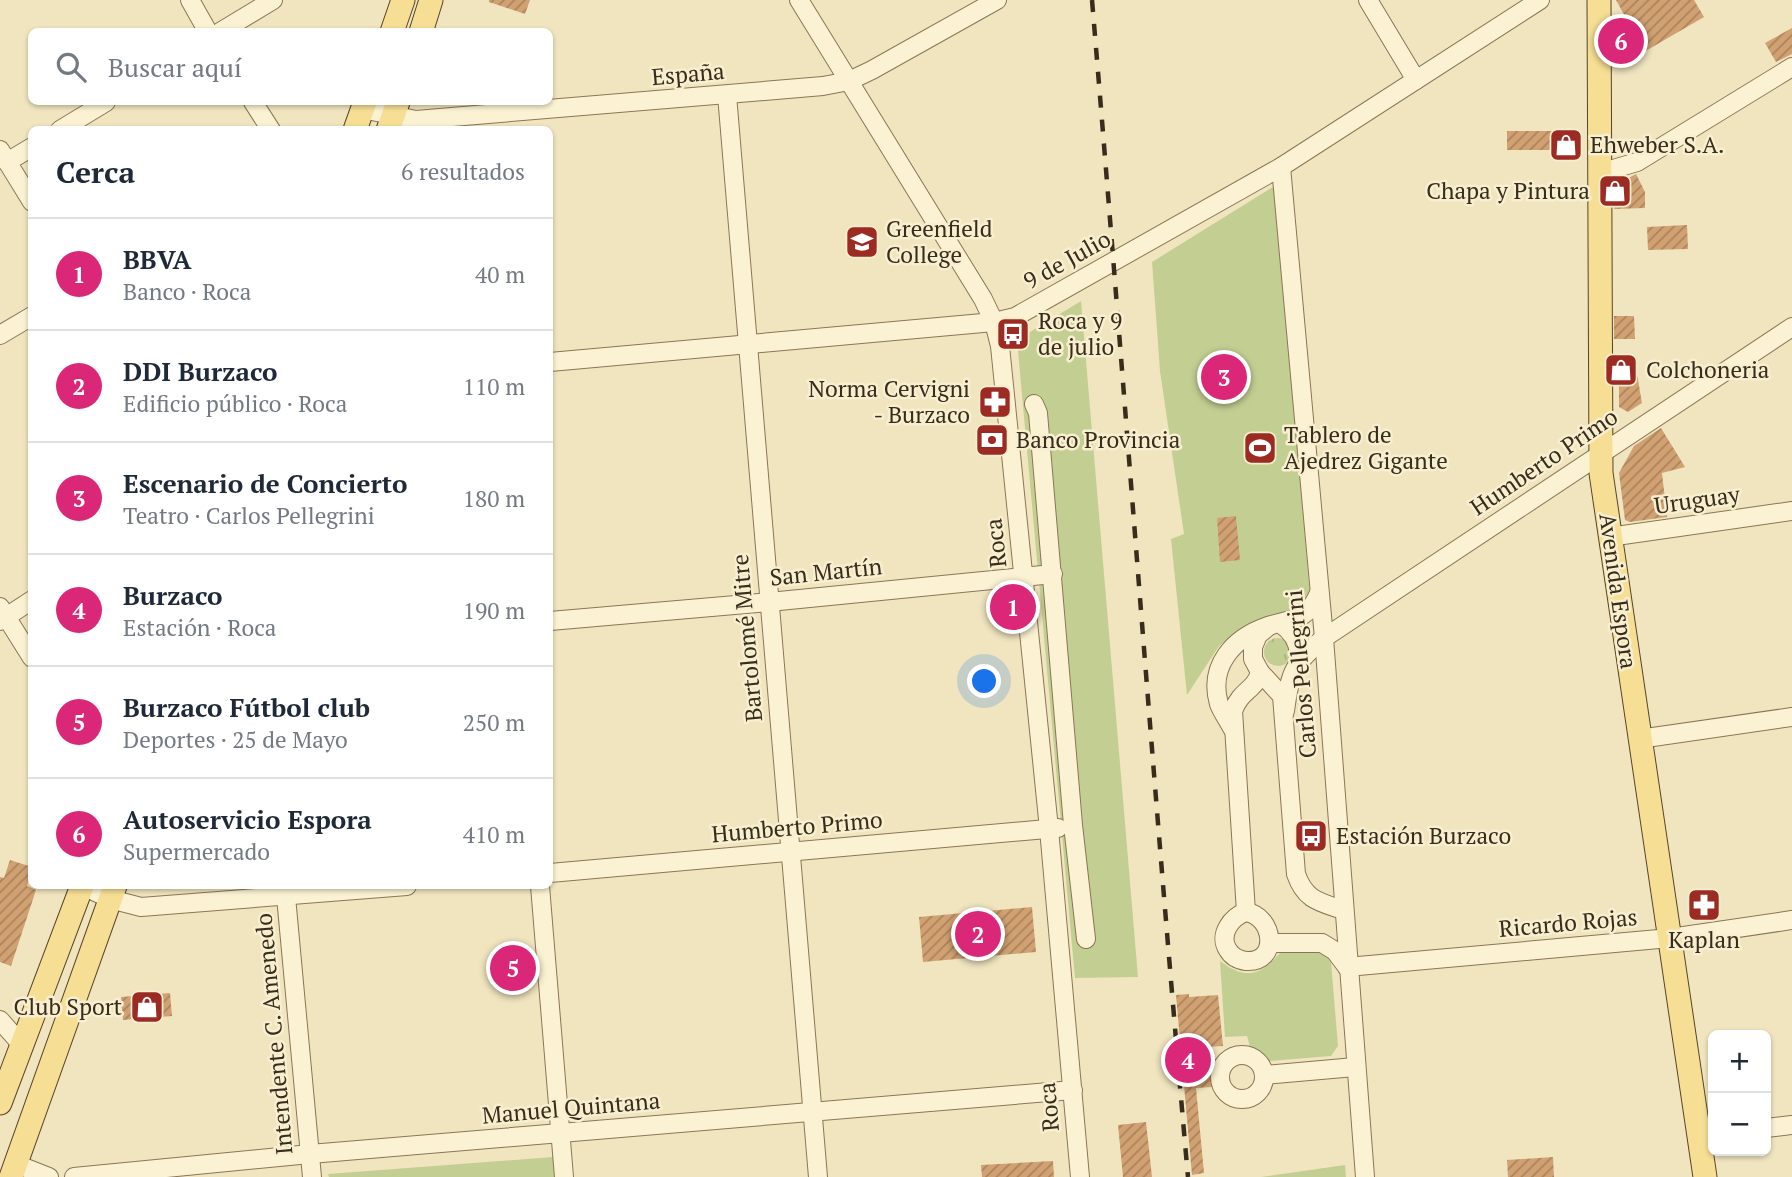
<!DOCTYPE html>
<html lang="es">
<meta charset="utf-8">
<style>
:root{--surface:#fff;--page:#f2f2f3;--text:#1f2937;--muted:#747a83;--line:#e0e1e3;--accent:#db2777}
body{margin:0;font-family:"PT Serif",serif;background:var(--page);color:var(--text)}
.controls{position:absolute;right:21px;bottom:21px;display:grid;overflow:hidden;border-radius:10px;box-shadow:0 2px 5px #0004}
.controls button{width:63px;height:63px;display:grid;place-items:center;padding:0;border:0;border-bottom:2px solid var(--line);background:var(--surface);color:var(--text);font:35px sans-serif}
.you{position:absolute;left:985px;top:682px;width:24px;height:24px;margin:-18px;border:5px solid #fff;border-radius:50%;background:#1a73e8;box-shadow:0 0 0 10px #1a73e833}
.badge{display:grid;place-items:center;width:46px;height:46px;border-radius:50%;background:var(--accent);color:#fff;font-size:23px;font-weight:700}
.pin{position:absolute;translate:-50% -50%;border:4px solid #fff;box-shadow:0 2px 7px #0006}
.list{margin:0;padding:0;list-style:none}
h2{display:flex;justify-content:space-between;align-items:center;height:91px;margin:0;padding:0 28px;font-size:30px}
h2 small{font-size:23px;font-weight:400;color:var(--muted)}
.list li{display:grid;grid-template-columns:46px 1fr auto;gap:21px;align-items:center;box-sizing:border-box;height:112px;padding:0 28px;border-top:2px solid var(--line)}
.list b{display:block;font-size:26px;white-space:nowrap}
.list p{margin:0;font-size:23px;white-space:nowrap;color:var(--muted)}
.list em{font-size:23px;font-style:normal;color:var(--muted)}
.icon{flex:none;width:38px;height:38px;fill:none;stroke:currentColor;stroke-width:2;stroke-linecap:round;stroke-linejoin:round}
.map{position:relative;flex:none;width:1792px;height:1177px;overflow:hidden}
.search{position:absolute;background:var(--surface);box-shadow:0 2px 5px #0004;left:28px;top:28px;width:525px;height:77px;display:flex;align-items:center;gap:18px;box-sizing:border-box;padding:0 24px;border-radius:10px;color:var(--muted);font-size:26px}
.panel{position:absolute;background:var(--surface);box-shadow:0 2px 5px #0004;left:28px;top:126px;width:525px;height:763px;border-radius:10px}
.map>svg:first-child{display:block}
.grass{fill:url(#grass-tufts)}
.park{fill:#c3cf92}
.building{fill:url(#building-hatch)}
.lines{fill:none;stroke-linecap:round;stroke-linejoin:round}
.minor-casing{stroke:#8a7656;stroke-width:20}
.major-casing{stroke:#57432b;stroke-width:25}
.minor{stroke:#fbf2d3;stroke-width:18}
.major{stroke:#f6df94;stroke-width:23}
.rail{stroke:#382c1c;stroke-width:4.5;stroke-dasharray:12 12;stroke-linecap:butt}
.labels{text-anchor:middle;stroke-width:5;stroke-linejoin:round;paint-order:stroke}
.street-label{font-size:23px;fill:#382c1c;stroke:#f7efcf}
.poi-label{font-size:23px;fill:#382c1c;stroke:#f7efcf;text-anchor:start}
</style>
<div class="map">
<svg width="1792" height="1177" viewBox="0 0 1792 1177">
<defs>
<pattern id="grass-tufts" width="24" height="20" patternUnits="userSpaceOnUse" patternTransform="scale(1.75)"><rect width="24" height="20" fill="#c3cf92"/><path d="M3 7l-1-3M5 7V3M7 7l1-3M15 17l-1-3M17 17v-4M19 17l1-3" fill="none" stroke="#a8b27d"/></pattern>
<pattern id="building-hatch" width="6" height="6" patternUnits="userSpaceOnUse" patternTransform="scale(1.75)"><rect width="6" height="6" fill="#d1a172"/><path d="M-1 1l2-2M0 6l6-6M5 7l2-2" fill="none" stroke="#ab835d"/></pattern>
</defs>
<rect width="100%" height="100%" fill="#f0e5bf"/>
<!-- grass -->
<circle class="grass" cx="1278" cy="652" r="14"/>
<!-- park -->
<g class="park">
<path d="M 1276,185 L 1310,598 L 1303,607 L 1233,635 L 1219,646 L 1187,695 L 1171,539 L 1184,534 L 1160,371 L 1152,262 Z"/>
<path d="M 1081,301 L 1138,977 L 1075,978 L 1017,340 Z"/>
<path d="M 1317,951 L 1322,952 L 1331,962 L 1338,1046 L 1331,1056 L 1270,1061 L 1250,1047 L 1247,1036 L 1225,1037 L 1220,961 C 1245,980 1260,976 1280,953 Z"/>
<path d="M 553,1157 L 555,1177 L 329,1177 L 328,1174 Z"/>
<path d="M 1345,1165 L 1346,1177 L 1261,1177 Z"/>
</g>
<!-- building -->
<g class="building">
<path d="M 489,0 L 530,0 L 525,14 L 489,2 Z"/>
<path d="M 1616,0 L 1694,0 L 1704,17 L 1618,67 L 1616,27 L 1627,20 Z"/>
<path d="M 1792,28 L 1792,54 L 1776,62 L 1765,43 Z"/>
<rect x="1507" y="131" width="61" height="19"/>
<path d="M 1636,174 L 1645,192 L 1645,208 L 1614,209 L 1614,186 Z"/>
<path d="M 1687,225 L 1688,249 L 1648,250 L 1647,227 Z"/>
<path d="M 1614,316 L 1634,316 L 1635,339 L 1614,339 Z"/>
<path d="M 1619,363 L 1635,363 L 1642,403 L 1628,412 L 1619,407 Z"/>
<path d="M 1661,428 L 1685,467 L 1662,473 L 1667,517 L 1630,522 L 1625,520 L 1619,473 L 1634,446 Z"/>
<path d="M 1236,516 L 1240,560 L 1220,562 L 1217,518 Z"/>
<path d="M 10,860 L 32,867 L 27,886 L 36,890 L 11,966 L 0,962 L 0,877 L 4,878 Z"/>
<path d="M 1032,907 L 1036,952 L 923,962 L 919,917 Z"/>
<path d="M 170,993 L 172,1016 L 123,1020 L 121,997 Z"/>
<path d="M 1189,994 L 1189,997 L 1218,995 L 1223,1046 L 1208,1047 L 1212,1087 L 1196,1088 L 1204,1173 L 1192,1175 L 1176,995 Z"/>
<path d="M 1146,1122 L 1152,1177 L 1123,1177 L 1118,1125 Z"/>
<path d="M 1553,1157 L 1554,1177 L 1508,1177 L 1507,1160 Z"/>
<path d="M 1053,1161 L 1054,1177 L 982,1177 L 981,1165 Z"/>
</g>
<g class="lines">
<defs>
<g id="minor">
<path d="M 190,0 L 208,32"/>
<path d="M 799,0 L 983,299 L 994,322 L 1000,346 L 1049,829 L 1080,1177"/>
<path d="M 1368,0 L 1416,80"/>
<path d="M 220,32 L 273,0"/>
<path d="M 727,95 L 818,1177"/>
<path d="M 253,102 L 271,130"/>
<path d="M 362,109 L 416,120 L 823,86 L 849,81 L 872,70 L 997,0"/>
<path d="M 60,130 L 106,102"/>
<path d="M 0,150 L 32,202"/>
<path d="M 7,162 L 32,147"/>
<path d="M 1281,167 L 1324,638 L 1365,1177"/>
<path d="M 1600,173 L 1637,162 L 1792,67"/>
<path d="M 0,335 L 32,316"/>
<path d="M 550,362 L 994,322 L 1015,317 L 1281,167 L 1540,0"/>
<path d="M 1034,404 L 1038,413 L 1073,825 L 1086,939"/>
<path d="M 1609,537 L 1792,511"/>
<path d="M 0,607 L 32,658"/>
<path d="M 0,621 L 32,600"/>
<path d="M 550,621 L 769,602 L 1053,574"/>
<path d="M 1281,624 C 1294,633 1301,645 1298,661"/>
<path d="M 1269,626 L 1258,635 L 1253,647 L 1253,659 L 1260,672 L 1282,696 L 1296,874 C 1305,900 1319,902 1343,910"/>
<path d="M 1285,711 C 1290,672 1293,664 1324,638 L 1792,327"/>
<path d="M 1232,728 C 1228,720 1222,712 1219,704 C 1208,666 1233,638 1268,626 C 1293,618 1307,622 1319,593"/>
<path d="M 1639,739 L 1792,717"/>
<path d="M 550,873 L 1058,828"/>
<path d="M 83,886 L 110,899 L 141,907 L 407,886"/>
<path d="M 285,886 L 312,1177"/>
<path d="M 540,886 L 564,1177"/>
<path d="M 1246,912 L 1233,711 C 1241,689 1255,691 1260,672"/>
<path d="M 1246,912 C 1274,916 1280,963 1246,961 C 1239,960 1232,957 1228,950 C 1218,935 1231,917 1246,912 Z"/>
<path d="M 1270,943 L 1322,943 L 1335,951 L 1347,967"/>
<path d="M 1347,967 L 1670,938 L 1792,920"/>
<path d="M 0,1020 L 21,1044"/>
<circle cx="1242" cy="1077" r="22"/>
<path d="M 1264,1075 L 1355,1067"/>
<path d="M 1766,1128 L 1792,1125"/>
<path d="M 16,1164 L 49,1177"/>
<path d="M 74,1177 L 310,1154 L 1073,1090"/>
</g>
<g id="major">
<path d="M 1599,0 L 1601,473 L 1705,1177"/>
<path d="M 392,32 L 403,0"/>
<path d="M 421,32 L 431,0"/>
<path d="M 355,130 L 365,102"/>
<path d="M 388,130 L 398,102"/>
<path d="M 0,1103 L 82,886"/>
<path d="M 11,1177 L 115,886"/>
</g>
</defs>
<!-- minor casing -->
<use href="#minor" class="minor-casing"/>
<!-- major casing -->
<use href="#major" class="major-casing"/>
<!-- minor -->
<use href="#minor" class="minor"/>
<!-- major -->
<use href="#major" class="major"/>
<!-- rail -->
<path class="rail" d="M 1092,0 C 1125,392 1153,785 1188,1177"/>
</g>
<!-- icons -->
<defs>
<symbol id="shop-square" viewBox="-11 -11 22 22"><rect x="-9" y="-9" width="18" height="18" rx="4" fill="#9c2b23" stroke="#f7efcf"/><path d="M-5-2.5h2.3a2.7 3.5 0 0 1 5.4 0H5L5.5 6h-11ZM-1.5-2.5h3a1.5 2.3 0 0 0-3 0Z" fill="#fff"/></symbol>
<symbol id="school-square" viewBox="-11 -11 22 22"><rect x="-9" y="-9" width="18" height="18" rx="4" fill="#9c2b23" stroke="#f7efcf"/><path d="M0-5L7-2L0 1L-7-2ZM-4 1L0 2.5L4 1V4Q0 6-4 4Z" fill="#fff"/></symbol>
<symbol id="bus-square" viewBox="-11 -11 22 22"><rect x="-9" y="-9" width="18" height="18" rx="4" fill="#9c2b23" stroke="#f7efcf"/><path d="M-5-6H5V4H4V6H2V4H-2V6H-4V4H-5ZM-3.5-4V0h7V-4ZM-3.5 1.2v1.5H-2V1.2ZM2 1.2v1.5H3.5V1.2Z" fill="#fff"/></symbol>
<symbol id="pharmacy-square" viewBox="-11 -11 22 22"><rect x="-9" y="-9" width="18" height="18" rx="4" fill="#9c2b23" stroke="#f7efcf"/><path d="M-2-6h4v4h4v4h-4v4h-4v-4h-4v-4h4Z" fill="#fff"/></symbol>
<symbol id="bank-square" viewBox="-11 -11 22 22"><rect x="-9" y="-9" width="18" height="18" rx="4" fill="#9c2b23" stroke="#f7efcf"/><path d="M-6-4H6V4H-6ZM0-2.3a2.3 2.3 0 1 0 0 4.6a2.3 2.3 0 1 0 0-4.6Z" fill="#fff"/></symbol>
<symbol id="stadium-square" viewBox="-11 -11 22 22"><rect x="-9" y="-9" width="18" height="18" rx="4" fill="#9c2b23" stroke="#f7efcf"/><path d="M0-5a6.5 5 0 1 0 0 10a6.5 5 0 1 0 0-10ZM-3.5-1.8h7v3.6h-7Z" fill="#fff"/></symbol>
</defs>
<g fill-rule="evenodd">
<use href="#shop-square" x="1547" y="126" width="38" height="38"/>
<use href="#shop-square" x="1596" y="172" width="38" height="38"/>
<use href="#school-square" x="843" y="223" width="38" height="38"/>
<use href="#bus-square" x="994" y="315" width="38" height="38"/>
<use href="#shop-square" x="1602" y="351" width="38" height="38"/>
<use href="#pharmacy-square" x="976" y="383" width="38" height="38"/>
<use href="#bank-square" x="973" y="421" width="38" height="38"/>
<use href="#stadium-square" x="1241" y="429" width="38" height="38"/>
<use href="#bus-square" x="1292" y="817" width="38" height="38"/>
<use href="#pharmacy-square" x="1685" y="886" width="38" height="38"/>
<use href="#shop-square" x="128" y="988" width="38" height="38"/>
</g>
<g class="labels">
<!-- street labels -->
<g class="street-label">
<text transform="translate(688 74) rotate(-5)" y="8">España</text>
<text transform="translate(1067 260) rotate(-29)" y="8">9 de Julio</text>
<text transform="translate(1544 462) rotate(-34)" y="8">Humberto Primo</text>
<text transform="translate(1697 500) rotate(-8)" y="8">Uruguay</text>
<text transform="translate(996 543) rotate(-96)" y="8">Roca</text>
<text transform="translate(826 572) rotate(-6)" y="8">San Martín</text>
<text transform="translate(1618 591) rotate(82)" y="8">Avenida Espora</text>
<text transform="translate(747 638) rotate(-95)" y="8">Bartolomé Mitre</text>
<text transform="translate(1301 674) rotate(-95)" y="8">Carlos Pellegrini</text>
<text transform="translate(797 827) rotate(-5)" y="8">Humberto Primo</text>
<text transform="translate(1568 923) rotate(-5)" y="8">Ricardo Rojas</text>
<text transform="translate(274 1034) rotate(-95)" y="8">Intendente C. Amenedo</text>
<text transform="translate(1049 1107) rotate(-95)" y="8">Roca</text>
<text transform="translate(571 1108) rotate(-5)" y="8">Manuel Quintana</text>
</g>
<!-- poi labels -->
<g class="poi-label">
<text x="1590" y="153">Ehweber S.A.</text>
<text x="1590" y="199" text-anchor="end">Chapa y Pintura</text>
<text x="886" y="237">Greenfield<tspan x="886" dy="26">College</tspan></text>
<text x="1038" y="329">Roca y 9<tspan x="1038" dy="26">de julio</tspan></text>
<text x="1646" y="378">Colchoneria</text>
<text x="970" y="397" text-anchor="end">Norma Cervigni<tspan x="970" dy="26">- Burzaco</tspan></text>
<text x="1284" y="443">Tablero de<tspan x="1284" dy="26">Ajedrez Gigante</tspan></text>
<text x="1016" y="448">Banco Provincia</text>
<text x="1336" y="844">Estación Burzaco</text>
<text x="1704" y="948" text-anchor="middle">Kaplan</text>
<text x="122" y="1015" text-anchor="end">Club Sport</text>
</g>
</g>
</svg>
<div class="controls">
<button>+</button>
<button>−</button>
</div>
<div class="you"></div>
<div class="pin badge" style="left:1013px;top:607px">1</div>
<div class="pin badge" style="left:978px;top:934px">2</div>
<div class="pin badge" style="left:1224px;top:377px">3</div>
<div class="pin badge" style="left:1188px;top:1060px">4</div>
<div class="pin badge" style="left:513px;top:968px">5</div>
<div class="pin badge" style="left:1621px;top:41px">6</div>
<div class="search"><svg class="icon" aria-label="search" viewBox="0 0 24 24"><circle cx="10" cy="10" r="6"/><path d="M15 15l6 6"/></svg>Buscar aquí</div>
<section class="panel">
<h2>Cerca<small>6 resultados</small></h2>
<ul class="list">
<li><span class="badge">1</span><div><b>BBVA</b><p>Banco · Roca</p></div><em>40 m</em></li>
<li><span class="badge">2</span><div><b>DDI Burzaco</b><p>Edificio público · Roca</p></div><em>110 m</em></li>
<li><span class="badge">3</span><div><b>Escenario de Concierto</b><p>Teatro · Carlos Pellegrini</p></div><em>180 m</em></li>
<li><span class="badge">4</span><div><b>Burzaco</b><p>Estación · Roca</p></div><em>190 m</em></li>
<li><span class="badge">5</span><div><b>Burzaco Fútbol club</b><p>Deportes · 25 de Mayo</p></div><em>250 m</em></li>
<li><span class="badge">6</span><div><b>Autoservicio Espora</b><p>Supermercado</p></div><em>410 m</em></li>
</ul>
</section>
</div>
